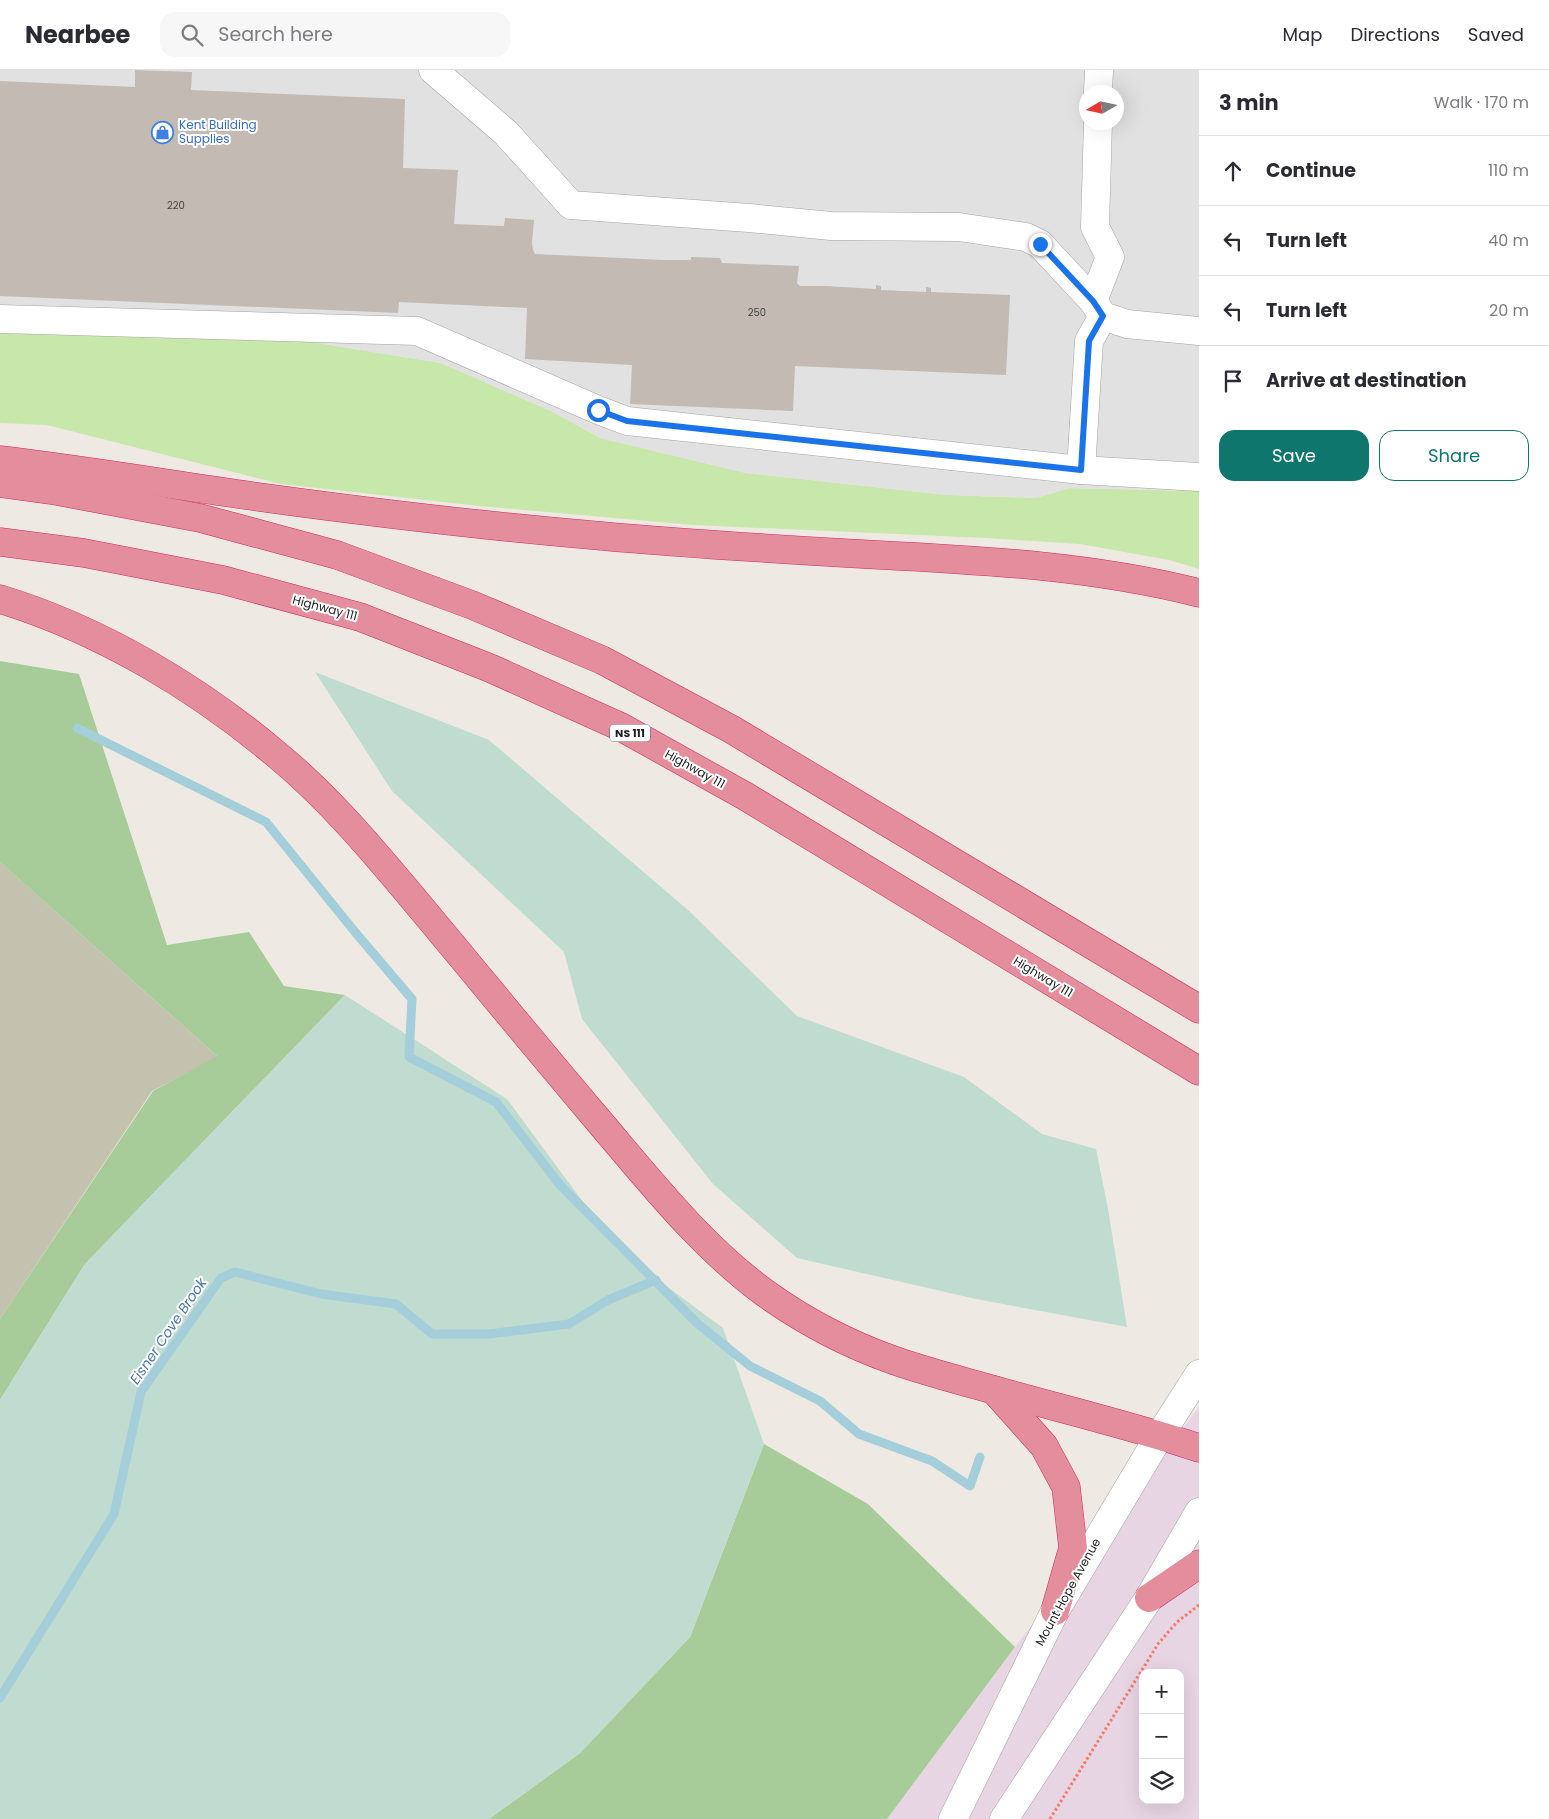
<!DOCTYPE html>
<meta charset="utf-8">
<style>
:root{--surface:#fff;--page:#f7f7f7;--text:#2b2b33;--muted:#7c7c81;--line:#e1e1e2;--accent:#0f766e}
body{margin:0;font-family:Poppins,sans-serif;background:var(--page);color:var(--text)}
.controls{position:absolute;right:15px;bottom:15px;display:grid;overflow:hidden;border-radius:10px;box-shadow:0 5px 20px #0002}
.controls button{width:45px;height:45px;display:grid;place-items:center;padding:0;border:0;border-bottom:1px solid var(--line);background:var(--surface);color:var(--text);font:25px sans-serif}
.compass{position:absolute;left:1079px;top:15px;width:45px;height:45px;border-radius:50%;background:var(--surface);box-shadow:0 5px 20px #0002;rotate:261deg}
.stop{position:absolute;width:15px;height:15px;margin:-11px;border:4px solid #1a73e8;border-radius:50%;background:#fff}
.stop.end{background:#1a73e8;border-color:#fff;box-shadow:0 1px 5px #0008}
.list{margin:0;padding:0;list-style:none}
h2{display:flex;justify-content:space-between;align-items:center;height:65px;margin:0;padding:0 20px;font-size:21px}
h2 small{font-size:16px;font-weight:400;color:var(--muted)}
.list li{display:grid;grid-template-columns:32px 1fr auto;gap:15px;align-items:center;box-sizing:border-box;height:70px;padding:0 20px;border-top:1px solid var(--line)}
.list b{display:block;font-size:19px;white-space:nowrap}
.list em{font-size:16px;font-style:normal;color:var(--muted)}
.actions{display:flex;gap:10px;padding:15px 20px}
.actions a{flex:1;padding:11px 0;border:1px solid var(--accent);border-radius:15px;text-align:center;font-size:18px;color:var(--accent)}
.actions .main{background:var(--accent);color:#fff}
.icon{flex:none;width:28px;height:28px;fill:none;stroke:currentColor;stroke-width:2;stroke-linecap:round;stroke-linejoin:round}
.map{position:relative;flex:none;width:1199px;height:1749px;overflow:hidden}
header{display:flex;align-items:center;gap:30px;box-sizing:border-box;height:70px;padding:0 25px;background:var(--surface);border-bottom:1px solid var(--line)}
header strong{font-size:24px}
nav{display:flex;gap:28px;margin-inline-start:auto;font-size:18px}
.search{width:350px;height:45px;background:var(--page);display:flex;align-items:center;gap:12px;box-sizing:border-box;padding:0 18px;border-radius:15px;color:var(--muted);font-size:19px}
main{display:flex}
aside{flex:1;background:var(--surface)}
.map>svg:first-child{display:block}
.industrial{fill:#e7d5e3;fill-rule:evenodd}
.construction{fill:#c2c2af}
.grass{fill:#c8e7aa}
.forest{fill:#a8cc99}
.wetland{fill:#c0dbcf}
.parking{fill:#e1e1e1;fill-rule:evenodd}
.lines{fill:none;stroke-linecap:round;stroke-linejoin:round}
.stream{stroke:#a4ceda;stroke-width:9}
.building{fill:#c2bab3}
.minor-casing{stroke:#a4a4a4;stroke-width:29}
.highway-casing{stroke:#d22a64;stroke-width:29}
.path{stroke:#f57a6d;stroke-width:3;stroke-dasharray:2.5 2.5;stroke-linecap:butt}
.minor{stroke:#fff;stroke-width:28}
.highway{stroke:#e38d9d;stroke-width:28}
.route{stroke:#1a73e8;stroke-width:6}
.labels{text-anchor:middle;stroke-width:4;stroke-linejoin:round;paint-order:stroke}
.number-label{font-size:10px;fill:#464442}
.shield{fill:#fff;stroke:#616161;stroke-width:1}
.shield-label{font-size:11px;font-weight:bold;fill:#1d1d1d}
.shop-label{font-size:12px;fill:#366cbe;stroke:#fff;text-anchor:start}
.street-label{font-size:12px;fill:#1d1d1d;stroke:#fff}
.water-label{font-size:14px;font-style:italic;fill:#4a76a1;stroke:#fff}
</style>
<header>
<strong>Nearbee</strong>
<div class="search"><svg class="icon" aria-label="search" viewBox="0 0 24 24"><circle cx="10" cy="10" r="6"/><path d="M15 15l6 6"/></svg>Search here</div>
<nav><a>Map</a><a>Directions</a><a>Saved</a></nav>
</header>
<main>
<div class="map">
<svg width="1199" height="1749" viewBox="0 0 1199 1749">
<rect width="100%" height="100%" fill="#eeeae3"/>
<!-- industrial -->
<path class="industrial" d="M 1199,1337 L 1199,1749 L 887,1749 L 1015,1577 ZM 1143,1603 L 1180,1603 L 1180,1730 L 1143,1730 Z"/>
<!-- construction -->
<path class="construction" d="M 0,792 L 218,987 L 152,1021 L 0,1249 Z"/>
<!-- grass -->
<path class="grass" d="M 0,251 L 230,259 L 441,293 L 553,342 L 600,368 L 746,403 L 947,425 L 1036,428 L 1070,418 L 1199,421 L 1199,499 L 1169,490 L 1080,474 L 986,468 L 693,455 L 479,436 L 281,414 L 47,355 L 0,353 Z"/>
<!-- forest -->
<g class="forest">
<path d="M 0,591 L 79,604 L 167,875 L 249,862 L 284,916 L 345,925 L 85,1194 L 0,1330 L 0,1249 L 153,1021 L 217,986 L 0,792 Z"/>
<path d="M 764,1374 L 868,1434 L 1015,1577 L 887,1749 L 489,1749 L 580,1683 L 690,1567 Z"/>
</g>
<!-- wetland -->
<g class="wetland">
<path d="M 315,602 L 489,670 L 688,840 L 797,946 L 964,1007 L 1042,1064 L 1096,1079 L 1108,1139 L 1127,1257 L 976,1229 L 797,1188 L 713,1114 L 582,949 L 564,882 L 392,721 Z"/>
<path d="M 345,925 L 507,1029 L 619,1181 L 723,1258 L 764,1374 L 690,1567 L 580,1683 L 489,1749 L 0,1749 L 0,1330 L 85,1194 Z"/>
</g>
<!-- parking -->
<path class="parking" d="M 0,0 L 1199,0 L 1199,421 L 1070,418 L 1036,428 L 947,425 L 746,403 L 600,368 L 553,342 L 441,293 L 230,259 L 0,251 ZM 1086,22 L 1116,22 L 1116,52 L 1086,52 Z"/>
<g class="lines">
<!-- stream -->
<g class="stream">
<path d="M 77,658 L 266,752 L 355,862 L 412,929 L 409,987 L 496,1032 L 560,1115 L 697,1253 L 750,1296 L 820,1331 L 859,1364 L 932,1391 L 970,1416 L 980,1387"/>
<path d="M 0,1628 L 114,1444 L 141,1322 L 221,1208 L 235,1202 L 321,1224 L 396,1234 L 432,1264 L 489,1264 L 569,1254 L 608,1230 L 656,1210"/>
</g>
</g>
<!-- building -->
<path class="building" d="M 135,0 L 192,2 L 191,20 L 405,29 L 403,98 L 458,100 L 454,154 L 504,156 L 505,148 L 534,150 L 532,173 L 533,180 L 535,184 L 663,190 L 691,190 L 691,187 L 720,188 L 722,193 L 799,196 L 797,213 L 800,216 L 826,216 L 876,219 L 876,215 L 881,216 L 881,220 L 926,222 L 926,217 L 931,218 L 931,222 L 1010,225 L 1006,305 L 795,296 L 793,341 L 630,334 L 632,295 L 525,289 L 527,238 L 399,232 L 398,243 L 0,226 L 0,11 L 135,17 Z"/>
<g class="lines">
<defs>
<g id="minor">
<path d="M 433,0 L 506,63 L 571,135 L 749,148 L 831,156 L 959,157 L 1026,167 L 1040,174 L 1093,231 L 1103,246 L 1127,254 L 1199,261"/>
<path d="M 1098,22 L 1099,0"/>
<path d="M 1093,231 L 1110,187 L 1095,157 L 1098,52"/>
<path d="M 0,249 L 417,261 L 598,340 L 627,351 L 1081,400 L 1199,407"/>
<path d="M 1081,400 L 1089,271 L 1103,246"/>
<path d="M 953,1749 L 1055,1541 L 1160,1365 L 1199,1304"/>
<path d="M 1004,1749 L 1149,1528 L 1199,1442"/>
</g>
<g id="highway">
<path d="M 0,390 C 84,400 168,414 252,426 C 368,442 485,456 602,466 C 688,474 775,479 862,484 C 976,490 1089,495 1199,523"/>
<path d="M 0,413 L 57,421 L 200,448 L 337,485 L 472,535 L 602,590 L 731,659 L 1199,939"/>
<path d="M 0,472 L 84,483 L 223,510 L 360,547 L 490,598 L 621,657 L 745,726 L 1199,1001"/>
<path d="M 0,529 C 101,560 196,617 276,684 C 333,731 380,789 427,845 C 482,911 536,977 592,1043 C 646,1106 698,1174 765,1223 C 804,1251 848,1274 893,1290 C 921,1300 951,1308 980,1316 C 1053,1337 1127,1354 1199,1378"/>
<path d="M 994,1320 L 1044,1376 L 1066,1417 L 1073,1478 L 1055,1541"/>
<path d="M 1149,1528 L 1199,1494"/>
</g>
</defs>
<!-- minor casing -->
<use href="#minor" class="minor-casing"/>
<!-- highway casing -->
<use href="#highway" class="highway-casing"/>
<!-- path -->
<path class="path" d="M 1050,1749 L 1158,1574 L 1177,1552 L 1199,1535"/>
<!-- minor -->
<use href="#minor" class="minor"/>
<!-- highway -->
<use href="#highway" class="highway"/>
</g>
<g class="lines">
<!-- route -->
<path class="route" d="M 598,340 L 627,351 L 1081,400 L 1089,271 L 1103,246 L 1093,231 L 1040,174"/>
</g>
<!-- icons -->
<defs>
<symbol id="shop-ring" viewBox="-11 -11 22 22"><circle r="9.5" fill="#fff" stroke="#3f7fe0" stroke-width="1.5"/><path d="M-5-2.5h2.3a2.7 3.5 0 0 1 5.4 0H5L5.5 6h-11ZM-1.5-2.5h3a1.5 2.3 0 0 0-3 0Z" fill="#3f7fe0"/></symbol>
</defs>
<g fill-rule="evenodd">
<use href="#shop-ring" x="150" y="50" width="25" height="25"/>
</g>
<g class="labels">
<!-- number labels -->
<g class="number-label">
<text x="176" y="139">220</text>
<text x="757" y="246">250</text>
</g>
<!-- shield labels -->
<rect class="shield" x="610" y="654.5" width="40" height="17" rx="4"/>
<g class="shield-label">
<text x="630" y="667">NS 111</text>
</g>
<!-- shop labels -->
<g class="shop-label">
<text x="179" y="59">Kent Building<tspan x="179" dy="14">Supplies</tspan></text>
</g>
<!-- street labels -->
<g class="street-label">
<text transform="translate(325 538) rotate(15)" y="4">Highway 111</text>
<text transform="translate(695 699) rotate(29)" y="4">Highway 111</text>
<text transform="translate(1043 907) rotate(31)" y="4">Highway 111</text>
<text transform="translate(1068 1522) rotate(-61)" y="4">Mount Hope Avenue</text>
</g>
<!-- water labels -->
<g class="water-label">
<text transform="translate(168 1261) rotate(-56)" y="5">Eisner Cove Brook</text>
</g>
</g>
</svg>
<div class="controls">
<button>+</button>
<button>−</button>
<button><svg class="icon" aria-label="layers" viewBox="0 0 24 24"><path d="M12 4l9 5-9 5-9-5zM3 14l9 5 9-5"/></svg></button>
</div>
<svg class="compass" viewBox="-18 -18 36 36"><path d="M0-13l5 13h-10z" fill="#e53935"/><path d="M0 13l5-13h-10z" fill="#7c7c81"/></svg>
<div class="stop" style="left:598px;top:340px"></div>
<div class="stop end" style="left:1040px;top:174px"></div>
</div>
<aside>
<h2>3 min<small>Walk · 170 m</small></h2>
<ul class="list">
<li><svg class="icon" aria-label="ahead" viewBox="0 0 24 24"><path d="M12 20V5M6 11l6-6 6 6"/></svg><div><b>Continue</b></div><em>110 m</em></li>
<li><svg class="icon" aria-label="left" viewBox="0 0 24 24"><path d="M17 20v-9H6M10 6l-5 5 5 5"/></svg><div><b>Turn left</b></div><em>40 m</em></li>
<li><svg class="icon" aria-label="left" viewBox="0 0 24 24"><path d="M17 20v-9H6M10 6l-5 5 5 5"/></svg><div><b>Turn left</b></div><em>20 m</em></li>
<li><svg class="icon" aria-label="arrive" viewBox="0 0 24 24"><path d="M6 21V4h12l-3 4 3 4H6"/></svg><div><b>Arrive at destination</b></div></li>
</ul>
<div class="actions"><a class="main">Save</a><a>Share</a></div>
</aside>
</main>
